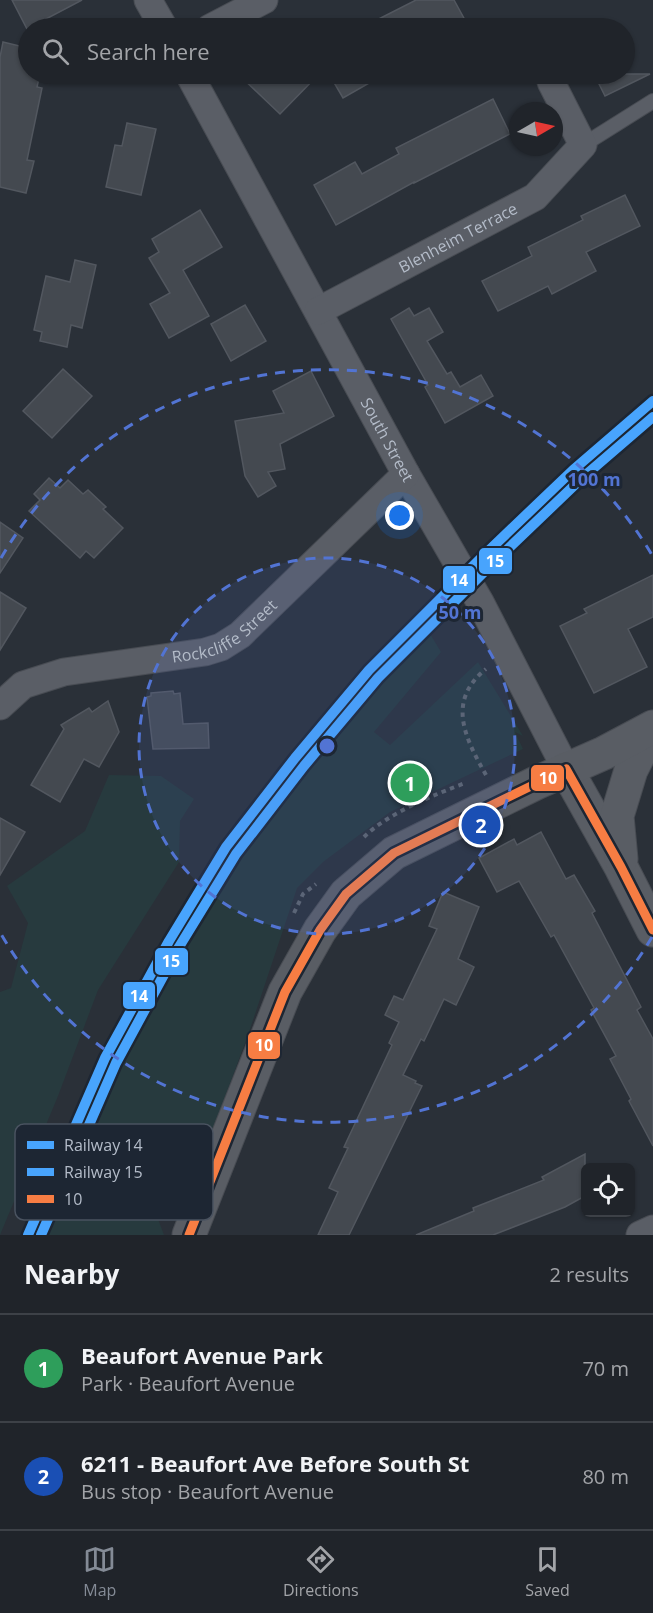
<!DOCTYPE html>
<meta charset="utf-8">
<style>
:root{--surface:#20242a;--page:#2d3036;--text:#f1f3f6;--muted:#a2a4a8;--line:#3d4147;--accent:#848b96}
body{margin:0;font-family:"Open Sans",sans-serif;background:var(--page);color:var(--text)}
.controls{position:absolute;right:18px;bottom:18px;display:grid;overflow:hidden;border-radius:9px;box-shadow:0 2px 4px #0004}
.controls button{width:54px;height:54px;display:grid;place-items:center;padding:0;border:0;border-bottom:2px solid var(--line);background:var(--surface);color:var(--text);font:30px sans-serif}
.compass{position:absolute;left:509px;top:102px;width:54px;height:54px;border-radius:50%;background:var(--surface);box-shadow:0 2px 4px #0004;rotate:81deg}
.you{position:absolute;left:400px;top:516px;width:21px;height:21px;margin:-15px;border:4px solid #fff;border-radius:50%;background:#1a73e8;box-shadow:0 0 0 9px #1a73e833}
.badge{display:grid;place-items:center;width:39px;height:39px;border-radius:50%;background:var(--accent);color:#fff;font-size:20px;font-weight:700}
.pin{position:absolute;translate:-50% -50%;border:3px solid #fff;box-shadow:0 2px 6px #0006}
.list{margin:0;padding:0;list-style:none}
h2{display:flex;justify-content:space-between;align-items:center;height:78px;margin:0;padding:0 24px;font-size:26px}
h2 small{font-size:20px;font-weight:400;color:var(--muted)}
.list li{display:grid;grid-template-columns:39px 1fr auto;gap:18px;align-items:center;box-sizing:border-box;height:108px;padding:0 24px;border-top:2px solid var(--line)}
.list b{display:block;font-size:22px;white-space:nowrap}
.list p{margin:0;font-size:20px;white-space:nowrap;color:var(--muted)}
.list em{font-size:20px;font-style:normal;color:var(--muted)}
.icon{flex:none;width:33px;height:33px;fill:none;stroke:currentColor;stroke-width:2;stroke-linecap:round;stroke-linejoin:round}
.map{position:relative;flex:none;width:653px;height:1235px;overflow:hidden}
.search{position:absolute;background:var(--surface);box-shadow:0 2px 4px #0004;left:18px;right:18px;top:18px;height:66px;display:flex;align-items:center;gap:15px;box-sizing:border-box;padding:0 21px;border-radius:33px;color:var(--muted);font-size:22px}
.sheet{height:294px;background:var(--surface)}
nav{display:flex;justify-content:space-around;align-items:center;box-sizing:border-box;height:84px;border-top:2px solid var(--line);background:var(--surface);font-size:16px;color:var(--muted)}
nav a{display:grid;justify-items:center;gap:3px}
nav .on{color:var(--accent)}
.map>svg:first-child{display:block}
.green{fill:#273a3e}
.building{fill:#444950;stroke:#52575f;stroke-width:1.5}
.lines{fill:none;stroke-linecap:round;stroke-linejoin:round}
.lane-casing{stroke:#484c53;stroke-width:16}
.street-casing{stroke:#484c53;stroke-width:29}
.secondary-casing{stroke:#484c53;stroke-width:35}
.path{stroke:#5d636a;stroke-width:4;stroke-dasharray:4.5 4.5;stroke-linecap:butt}
.lane{stroke:#5a5e66;stroke-width:14}
.street{stroke:#5a5e66;stroke-width:27}
.secondary{stroke:#595d64;stroke-width:33}
.bus-1-casing{stroke:#1d2633;stroke-width:14}
.bus-1{stroke:#f77d43;stroke-width:9}
.rail-1-casing{stroke:#1d2633;stroke-width:15}
.rail-2-casing{stroke:#1d2633;stroke-width:15}
.rail-1{stroke:#48a4fd;stroke-width:10}
.rail-2{stroke:#48a4fd;stroke-width:10}
.ring{fill:none;stroke:#5274d3;stroke-width:3;stroke-dasharray:10 8}
.labels{text-anchor:middle;stroke-width:6;stroke-linejoin:round;paint-order:stroke}
.street-label{font-size:16px;fill:#b4bcc9;stroke:#1d2633}
.key{fill:#1d2633;stroke:#4a5360;stroke-width:1.5}
.key-label{font-size:16px;fill:#b4bcc9}
.centre{fill:#5274d3;stroke:#1d2633;stroke-width:3}
.ring-label{font-size:18px;text-anchor:middle;font-weight:bold;fill:#5274d3;stroke:#1d2633;stroke-width:6;stroke-linejoin:round;paint-order:stroke}
.line-badge{stroke:#1d2633;stroke-width:2}
.badge-label{font-size:16px;text-anchor:middle;font-weight:bold;fill:#fff}
</style>
<div class="map">
<svg width="653" height="1235" viewBox="0 0 653 1235">
<rect width="100%" height="100%" fill="#2a3038"/>
<!-- green -->
<g class="green">
<path d="M 426,627 L 441,652 L 374,732 L 390,745 L 478,662 L 523,736 L 515,732 L 523,749 L 390,812 L 323,862 L 297,888 L 248,1035 L 201,1162 L 168,1194 L 158,1219 L 164,1235 L 45,1235 L 100,1105 L 172,956 L 279,799 Z"/>
<path d="M 109,775 L 161,776 L 194,799 L 180,821 L 179,862 L 98,990 L 58,1096 L 0,1235 L 0,992 L 11,988 L 28,923 L 7,886 L 85,831 Z"/>
</g>
<!-- building -->
<g class="building">
<path d="M 12,0 L 82,0 L 27,29 Z"/>
<path d="M 416,0 L 454,0 L 466,22 L 454,28 L 361,28 Z"/>
<path d="M 3,42 L 28,48 L 28,74 L 40,74 L 37,87 L 42,88 L 27,160 L 34,161 L 26,193 L 0,187 L 0,57 Z"/>
<path d="M 238,74 L 319,74 L 280,114 Z"/>
<path d="M 329,74 L 385,74 L 343,98 Z"/>
<path d="M 594,74 L 650,74 L 605,96 Z"/>
<path d="M 493,99 L 510,134 L 414,183 L 414,182 L 336,225 L 314,185 L 355,162 L 362,174 L 399,154 L 396,148 Z"/>
<path d="M 127,123 L 156,129 L 141,195 L 106,187 L 115,145 L 122,146 Z"/>
<path d="M 625,195 L 640,226 L 586,252 L 596,271 L 552,294 L 548,286 L 498,311 L 482,281 L 532,256 L 528,247 L 583,220 L 581,216 Z"/>
<path d="M 200,210 L 222,247 L 183,270 L 209,316 L 169,338 L 150,304 L 170,293 L 149,258 L 159,252 L 152,239 Z"/>
<path d="M 75,260 L 96,265 L 82,328 L 71,325 L 67,347 L 40,341 L 42,332 L 34,330 L 46,276 L 70,282 Z"/>
<path d="M 245,305 L 266,341 L 231,361 L 211,324 Z"/>
<path d="M 409,308 L 414,316 L 429,308 L 443,332 L 427,341 L 447,374 L 451,372 L 460,387 L 481,375 L 493,396 L 445,423 L 425,387 L 428,385 L 391,319 Z"/>
<path d="M 63,369 L 92,396 L 52,438 L 23,411 Z"/>
<path d="M 311,371 L 334,416 L 280,444 L 285,469 L 268,472 L 276,486 L 258,497 L 245,476 L 235,421 L 284,413 L 273,391 Z"/>
<path d="M 49,478 L 60,488 L 68,480 L 83,494 L 88,490 L 106,507 L 103,509 L 123,528 L 94,558 L 86,551 L 80,558 L 29,511 L 40,500 L 34,494 Z"/>
<path d="M 0,522 L 23,538 L 0,573 Z"/>
<path d="M 653,575 L 653,617 L 628,629 L 647,667 L 594,693 L 560,626 L 587,613 L 584,609 Z"/>
<path d="M 0,592 L 26,608 L 0,650 Z"/>
<path d="M 173,691 L 174,694 L 180,693 L 183,724 L 208,723 L 209,748 L 153,749 L 147,697 L 151,696 L 151,693 Z"/>
<path d="M 108,701 L 119,732 L 99,767 L 84,759 L 60,802 L 31,785 L 64,729 L 61,725 L 89,708 L 92,712 Z"/>
<path d="M 0,818 L 25,832 L 0,875 Z"/>
<path d="M 541,832 L 566,879 L 574,875 L 595,911 L 592,913 L 641,1007 L 637,1010 L 653,1039 L 653,1146 L 629,1101 L 631,1099 L 610,1059 L 616,1056 L 591,1010 L 594,1008 L 554,935 L 551,937 L 519,881 L 497,892 L 479,858 L 514,839 L 517,845 Z"/>
<path d="M 443,892 L 479,907 L 458,959 L 474,967 L 456,1005 L 444,999 L 424,1041 L 421,1039 L 403,1075 L 416,1081 L 415,1083 L 422,1086 L 349,1235 L 318,1235 L 338,1192 L 329,1188 L 348,1148 L 344,1147 L 392,1045 L 389,1043 L 399,1022 L 385,1015 L 394,996 L 403,1000 L 437,929 L 429,926 Z"/>
<path d="M 585,1154 L 585,1196 L 565,1207 L 493,1235 L 416,1235 L 474,1211 L 473,1208 L 544,1180 L 542,1177 Z"/>
</g>
<g class="lines">
<defs>
<path id="lane" d="M 583,145 L 653,101"/>
<g id="street">
<path d="M 148,0 L 164,28"/>
<path d="M 210,28 L 264,0"/>
<path id="s1" d="M 189,74 L 406,474 L 480,602 L 566,769"/>
<path id="s2" d="M 318,311 L 535,197 L 583,145 L 551,82"/>
<path id="s3" d="M 0,706 L 23,685 L 64,672 L 205,652 L 221,647 L 240,635 L 406,474"/>
<path d="M 640,1235 L 653,1229"/>
</g>
<g id="secondary">
<path d="M 566,769 L 621,867 L 653,930"/>
<path d="M 621,859 L 617,816 L 631,770 L 642,748 L 653,735"/>
<path d="M 189,1235 L 285,992 L 320,930 L 346,894 L 394,853 L 536,783 L 604,753 L 653,727"/>
</g>
</defs>
<!-- lane casing -->
<use href="#lane" class="lane-casing"/>
<!-- street casing -->
<use href="#street" class="street-casing"/>
<!-- secondary casing -->
<use href="#secondary" class="secondary-casing"/>
<!-- path -->
<g class="path">
<path d="M 486,775 C 465,738 446,701 486,669"/>
<path d="M 364,837 C 388,813 434,795 465,783"/>
<path d="M 294,913 L 303,894 L 316,884"/>
</g>
<!-- lane -->
<use href="#lane" class="lane"/>
<!-- street -->
<use href="#street" class="street"/>
<!-- secondary -->
<use href="#secondary" class="secondary"/>
<defs>
<path id="bus-1" d="M 189,1235 L 285,992 L 320,930 L 346,894 L 394,853 L 566,769 L 621,867 L 653,930"/>
</defs>
<!-- bus-1 casing -->
<use href="#bus-1" class="bus-1-casing"/>
<!-- bus-1 -->
<use href="#bus-1" class="bus-1"/>
<defs>
<path id="rail-1" d="M 28,1235 L 105,1058 L 169,941 L 226,847 L 295,758 L 369,670 L 482,557 L 573,470 L 653,401"/>
<path id="rail-2" d="M 41,1235 L 116,1063 L 179,947 L 236,854 L 304,766 L 378,678 L 490,566 L 581,479 L 653,417"/>
</defs>
<!-- rail-1 casing -->
<use href="#rail-1" class="rail-1-casing"/>
<!-- rail-2 casing -->
<use href="#rail-2" class="rail-2-casing"/>
<!-- rail-1 -->
<use href="#rail-1" class="rail-1"/>
<!-- rail-2 -->
<use href="#rail-2" class="rail-2"/>
</g>
<!-- distance rings -->
<circle cx="327" cy="746" r="188" fill="#5274d3" fill-opacity=".12"/>
<g class="ring">
<circle cx="327" cy="746" r="188"/>
<path d="M652 937A377 377 0 0 1 1 934M1 558A377 377 0 0 1 652 555"/>
</g>
<g class="labels">
<!-- street labels -->
<g class="street-label">
<text dy="6" stroke="none"><textPath href="#s2" startOffset="158">Blenheim Terrace</textPath></text>
<text dy="6" stroke="none"><textPath href="#s1" startOffset="416">South Street</textPath></text>
<text dy="6" stroke="none"><textPath href="#s3" startOffset="243">Rockcliffe Street</textPath></text>
</g>
</g>
<!-- legend -->
<rect x="15" y="1124" width="198" height="96" rx="9" class="key"/>
<rect x="27" y="1141" width="27" height="8" fill="#48a4fd"/>
<rect x="27" y="1168" width="27" height="8" fill="#48a4fd"/>
<rect x="27" y="1195" width="27" height="8" fill="#f77d43"/>
<g class="key-label">
<text x="64" y="1151">Railway 14</text>
<text x="64" y="1178">Railway 15</text>
<text x="64" y="1205">10</text>
</g>
<circle cx="327" cy="746" r="9" class="centre"/>
<g class="ring-label">
<text x="594" y="486">100 m</text>
<text x="460" y="619">50 m</text>
</g>
<g class="line-badge">
<rect x="478" y="547" width="35" height="28" rx="6" fill="#48a4fd"/>
<rect x="442" y="565" width="34" height="29" rx="6" fill="#48a4fd"/>
<rect x="530" y="764" width="35" height="28" rx="6" fill="#f77d43"/>
<rect x="154" y="947" width="35" height="29" rx="6" fill="#48a4fd"/>
<rect x="122" y="981" width="34" height="29" rx="6" fill="#48a4fd"/>
<rect x="247" y="1031" width="34" height="29" rx="6" fill="#f77d43"/>
</g>
<g class="badge-label">
<text x="495" y="567">15</text>
<text x="459" y="586">14</text>
<text x="548" y="784">10</text>
<text x="171" y="967">15</text>
<text x="139" y="1002">14</text>
<text x="264" y="1051">10</text>
</g>
</svg>
<div class="controls">
<button><svg class="icon" aria-label="locate" viewBox="0 0 24 24"><circle cx="12" cy="12" r="6"/><path d="M12 2v4M12 18v4M2 12h4M18 12h4"/></svg></button>
</div>
<svg class="compass" viewBox="-18 -18 36 36"><path d="M0-13l5 13h-10z" fill="#e53935"/><path d="M0 13l5-13h-10z" fill="#a2a4a8"/></svg>
<div class="you"></div>
<div class="pin badge" style="left:410px;top:783px;background:#2e9e5b">1</div>
<div class="pin badge" style="left:481px;top:825px;background:#1a4fb4">2</div>
<div class="search"><svg class="icon" aria-label="search" viewBox="0 0 24 24"><circle cx="10" cy="10" r="6"/><path d="M15 15l6 6"/></svg>Search here</div>
</div>
<section class="sheet">
<h2>Nearby<small>2 results</small></h2>
<ul class="list">
<li><span class="badge" style="background:#2e9e5b">1</span><div><b>Beaufort Avenue Park</b><p>Park · Beaufort Avenue</p></div><em>70 m</em></li>
<li><span class="badge" style="background:#1a4fb4">2</span><div><b>6211 - Beaufort Ave Before South St</b><p>Bus stop · Beaufort Avenue</p></div><em>80 m</em></li>
</ul>
</section>
<nav>
<a class="on"><svg class="icon" aria-label="map" viewBox="0 0 24 24"><path d="M3 6l6-2 6 2 6-2v14l-6 2-6-2-6 2zM9 4v14M15 6v14"/></svg>Map</a>
<a><svg class="icon" aria-label="directions" viewBox="0 0 24 24"><path d="M12 3l9 9-9 9-9-9zM9 14v-3h6M13 9l2 2-2 2"/></svg>Directions</a>
<a><svg class="icon" aria-label="saved" viewBox="0 0 24 24"><path d="M7 4h10v16l-5-4-5 4z"/></svg>Saved</a>
</nav>
